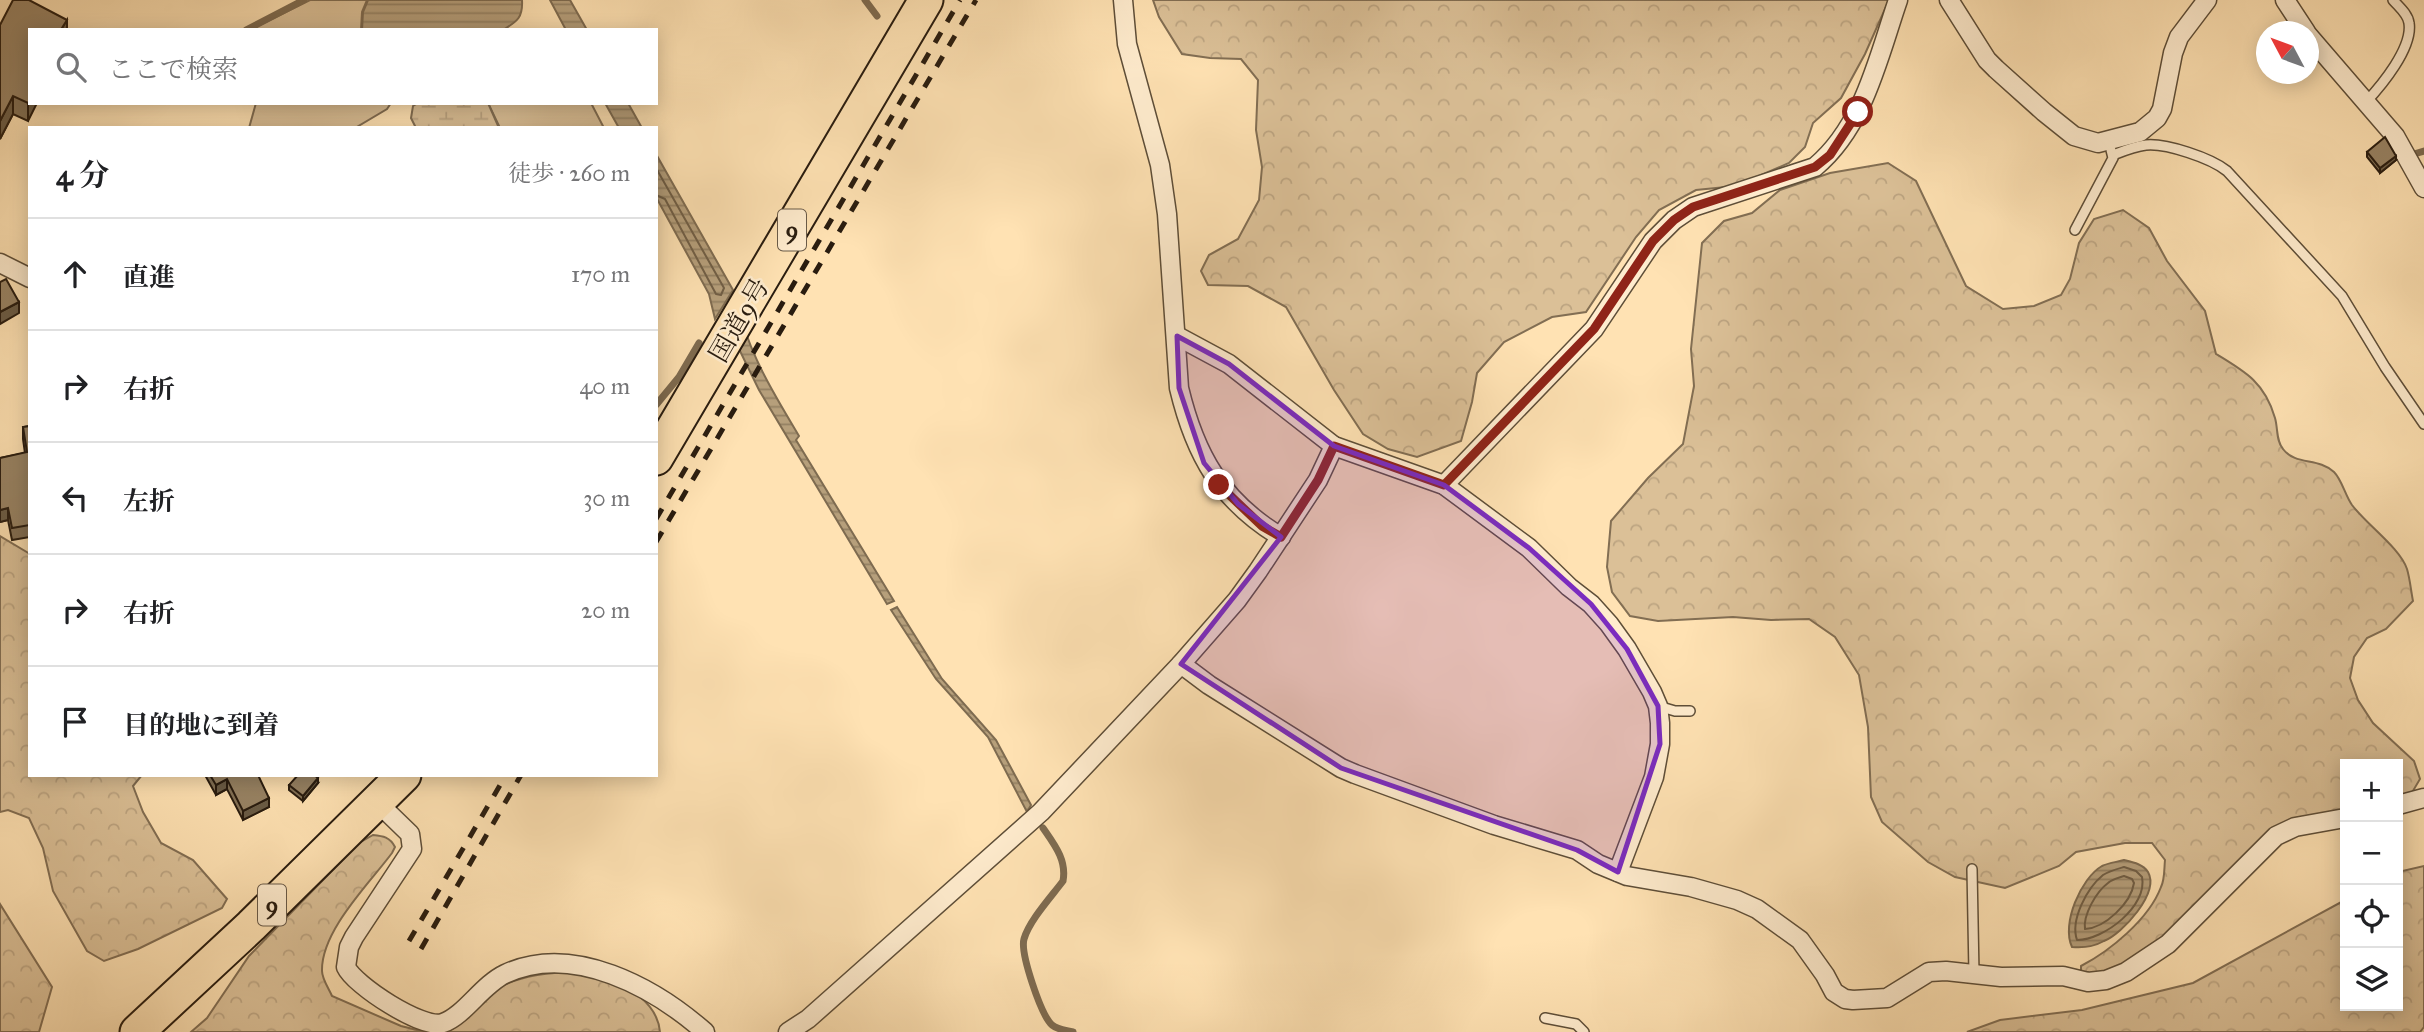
<!DOCTYPE html>
<html lang="ja">
<meta charset="utf-8">
<style>
:root{--surface:#fff;--page:#f2f2f2;--text:#202124;--muted:#757577;--line:#e0e0e0}
body{margin:0;font-family:"IM FELL Great Primer","Noto Serif JP",serif;background:var(--page);color:var(--text)}
.controls{position:absolute;right:21px;bottom:21px;display:grid;overflow:hidden;border-radius:0px;box-shadow:0 4px 18px #0003}
.controls button{width:63px;height:63px;display:grid;place-items:center;padding:0;border:0;border-bottom:2px solid var(--line);background:var(--surface);color:var(--text);font:35px sans-serif}
.compass{position:absolute;left:2256px;top:21px;width:63px;height:63px;border-radius:50%;background:var(--surface);box-shadow:0 4px 18px #0003;rotate:311deg}
.stop{position:absolute;width:21px;height:21px;margin:-16px;border:5px solid #8f2418;border-radius:50%;background:#fff}
.stop.end{background:#8f2418;border-color:#fff;box-shadow:0 2px 7px #0008}
.list{margin:0;padding:0;list-style:none}
h2{display:flex;justify-content:space-between;align-items:center;height:91px;margin:0;padding:0 28px;font-size:30px}
h2 small{font-size:23px;font-weight:400;color:var(--muted)}
.list li{display:grid;grid-template-columns:46px 1fr auto;gap:21px;align-items:center;box-sizing:border-box;height:112px;padding:0 28px;border-top:2px solid var(--line)}
.list b{display:block;font-size:26px;white-space:nowrap}
.list em{font-size:23px;font-style:normal;color:var(--muted)}
.icon{flex:none;width:38px;height:38px;fill:none;stroke:currentColor;stroke-width:2;stroke-linecap:round;stroke-linejoin:round}
.map{position:relative;flex:none;width:2424px;height:1032px;overflow:hidden}
.search{position:absolute;background:var(--surface);box-shadow:0 4px 18px #0003;left:28px;top:28px;width:630px;height:77px;display:flex;align-items:center;gap:18px;box-sizing:border-box;padding:0 24px;border-radius:0px;color:var(--muted);font-size:26px}
.panel{position:absolute;background:var(--surface);box-shadow:0 4px 18px #0003;left:28px;top:126px;width:630px;height:651px;border-radius:0px}
.map>svg:first-child{display:block}
.green{fill:#dbc097;stroke:#826e53;stroke-width:2}
.forest{fill:url(#forest-crowns);stroke:#826e53;stroke-width:2}
.wetland{fill:url(#wetland-marsh);stroke:#826e53;stroke-width:2}
.water{fill:url(#water-rules);stroke:#7e6b50;stroke-width:2}
.lines{fill:none;stroke-linecap:round;stroke-linejoin:round}
.shore{stroke:#705e45;stroke-width:2}
.stream{stroke:#7e6b50;stroke-width:7}
.lane-casing{stroke:#5e4e38;stroke-width:12}
.street-casing{stroke:#5e4e38;stroke-width:21}
.highway-casing{stroke:#291c0f;stroke-width:37}
.lane{stroke:#ffecce;stroke-width:9}
.street{stroke:#ffecce;stroke-width:18}
.highway{stroke:#ffe2b3;stroke-width:33}
.rail{stroke:#291c0f;stroke-width:5;stroke-dasharray:12 12;stroke-linecap:butt}
.wall{fill:#837156;stroke:#291c0f;stroke-width:2}
.shaded-wall{fill:#6a5c46;stroke:#291c0f;stroke-width:2}
.building{fill:#988364;stroke:#291c0f;stroke-width:2}
.route{stroke:#8f2418;stroke-width:9}
.marked{fill:#7b2cbf;fill-opacity:0.2;stroke:#7b2cbf;stroke-width:5;stroke-linejoin:round}
.labels{text-anchor:middle;stroke-width:5;stroke-linejoin:round;paint-order:stroke}
.shield{fill:#ffecce;stroke:#695a48;stroke-width:2}
.shield-label{font-size:24px;font-weight:bold;fill:#291c0f}
.street-label{font-size:26px;fill:#291c0f;stroke:#ffecce}
</style>
<div class="map">
<svg width="2424" height="1032" viewBox="0 0 2424 1032">
<defs>
<pattern id="forest-crowns" width="20" height="18" patternUnits="userSpaceOnUse" patternTransform="scale(1.75)"><rect width="20" height="18" fill="#dbc097"/><path d="M2 6a3 3 0 1 1 6 0M12 15a3 3 0 1 1 6 0" fill="none" stroke="#bca481"/></pattern>
<pattern id="wetland-marsh" width="20" height="14" patternUnits="userSpaceOnUse" patternTransform="scale(1.75)"><rect width="20" height="14" fill="#dbc097"/><path d="M1 5h8M5 5V1M11 12h8M15 12V8" fill="none" stroke="#bca481"/></pattern>
<pattern id="water-rules" width="6" height="5" patternUnits="userSpaceOnUse" patternTransform="scale(1.75)"><rect width="6" height="5" fill="#b69f7b"/><path d="M0 2.5h6" fill="none" stroke="#948163"/></pattern>
</defs>
<rect width="100%" height="100%" fill="#ffe2b3"/>
<filter id="stains"><feTurbulence type="fractalNoise" baseFrequency=".00286" numOctaves="4"/><feColorMatrix values="0 0 0 0 .2 0 0 0 0 .09 0 0 0 0 .02 0 0 0 .5 -.17"/></filter>
<radialGradient id="worn" r=".72"><stop offset=".6" stop-color="#630" stop-opacity="0"/><stop offset="1" stop-color="#630" stop-opacity=".3"/></radialGradient>
<!-- green -->
<g class="green">
<path d="M 310,0 L 367,0 L 362,12 L 361,30 L 250,30 Z"/>
<path d="M 256,103 L 391,103 L 387,109 L 355,128 L 249,128 Z"/>
<path d="M 488,103 L 591,103 L 604,128 L 500,128 Z"/>
</g>
<!-- forest -->
<g class="forest">
<path d="M 1153,0 L 1889,0 L 1865,54 L 1841,98 L 1813,123 L 1805,147 L 1789,163 L 1736,186 L 1696,190 L 1659,210 L 1636,237 L 1586,312 L 1552,317 L 1504,342 L 1477,373 L 1472,402 L 1461,441 L 1417,457 L 1388,449 L 1363,434 L 1334,390 L 1286,307 L 1248,286 L 1208,285 L 1201,271 L 1209,255 L 1238,239 L 1259,200 L 1262,167 L 1256,130 L 1258,80 L 1241,59 L 1210,58 L 1182,54 L 1159,17 Z"/>
<path d="M 1888,163 L 1916,181 L 1966,286 L 2003,309 L 2034,306 L 2061,295 L 2070,279 L 2079,243 L 2094,219 L 2123,210 L 2149,228 L 2167,261 L 2205,311 L 2216,354 C 2246,372 2265,383 2275,418 C 2278,428 2276,441 2283,449 C 2296,466 2318,457 2334,472 C 2342,480 2345,495 2352,505 C 2367,525 2400,548 2407,569 C 2410,579 2411,591 2413,601 L 2386,629 L 2367,638 L 2354,657 L 2350,678 L 2358,700 L 2373,723 L 2414,761 L 2420,779 L 2410,796 L 2398,799 L 2398,764 L 2345,764 L 2345,809 L 2311,816 L 2164,942 L 2100,979 L 2081,972 L 2081,966 C 2110,951 2149,919 2161,887 C 2165,879 2164,869 2165,860 L 2152,843 L 2125,843 L 2076,852 L 2059,866 L 2005,888 L 1955,877 L 1928,862 L 1882,822 L 1871,797 L 1868,727 L 1859,675 L 1835,637 L 1809,619 L 1771,620 L 1733,617 L 1658,621 L 1630,616 L 1612,592 L 1607,567 L 1611,521 L 1648,478 L 1683,444 L 1694,386 L 1691,349 L 1702,243 L 1724,221 L 1752,213 L 1780,190 L 1830,173 Z"/>
<path d="M 0,536 L 30,554 L 30,775 L 142,775 L 133,786 L 143,812 L 161,843 L 193,860 L 227,899 L 222,908 L 138,949 L 104,961 L 87,951 L 53,891 L 43,848 L 29,818 L 8,810 L 0,812 Z"/>
<path d="M 373,835 C 383,836 390,837 395,847 L 392,853 C 369,884 321,931 322,971 C 322,979 329,989 332,996 L 401,1026 L 425,1032 L 191,1032 L 207,1018 L 249,956 L 359,843 Z"/>
<path d="M 2424,866 L 2424,1027 L 2420,1032 L 1967,1032 L 2000,1020 L 2082,1010 L 2193,983 L 2345,900 L 2345,1006 L 2398,1006 L 2398,872 Z"/>
<path d="M 0,904 L 52,987 L 39,1032 L 0,1032 Z"/>
<path d="M 591,971 C 619,984 657,997 660,1032 L 447,1032 C 465,1023 472,1007 486,996 C 515,973 556,972 591,971 Z"/>
</g>
<!-- wetland -->
<path class="wetland" d="M 418,103 L 488,103 L 499,128 L 416,128 L 411,118 L 413,106 Z"/>
<!-- water -->
<g class="water">
<path d="M 368,0 L 522,0 C 523,17 518,21 503,30 L 362,30 L 363,12 Z"/>
<path d="M 550,0 L 570,0 L 587,30 L 566,30 Z"/>
<path d="M 605,103 L 628,103 L 642,128 L 619,128 Z"/>
<path d="M 656,154 L 733,290 L 715,319 L 709,294 L 656,197 Z"/>
<path d="M 742,321 C 754,362 777,399 799,436 L 796,440 L 894,601 L 887,604 L 759,390 L 740,351 L 731,340 Z"/>
<path d="M 897,607 L 942,679 L 996,740 L 1031,805 L 1027,812 L 988,737 L 936,679 L 891,610 Z"/>
<path d="M 2124,860 C 2132,862 2143,864 2148,872 C 2160,893 2122,934 2104,941 C 2095,946 2083,948 2072,947 C 2061,924 2081,878 2102,866 C 2108,863 2117,862 2124,860 Z"/>
</g>
<g class="lines">
<!-- shore -->
<g class="shore">
<path d="M 656,168 L 724,288 L 721,295 L 716,294 L 665,199 L 656,195"/>
<path d="M 2124,867 L 2136,871 L 2142,877 C 2148,906 2104,940 2077,940 C 2070,920 2087,888 2103,875 C 2109,871 2117,869 2124,867 Z"/>
<path d="M 2124,876 L 2132,879 L 2134,883 C 2131,903 2105,928 2085,929 C 2083,915 2096,892 2108,883 C 2112,879 2118,878 2124,876 Z"/>
</g>
<!-- stream -->
<g class="stream">
<path d="M 865,0 L 877,16"/>
<path d="M 246,30 L 304,0"/>
<path d="M 2414,154 L 2424,151"/>
<path d="M 656,405 L 679,377 L 699,343"/>
<path d="M 1043,828 C 1054,844 1067,860 1063,881 C 1051,897 1029,921 1024,939 C 1020,953 1041,1015 1052,1025 C 1058,1030 1065,1030 1073,1032"/>
</g>
<defs>
<g id="lane">
<path d="M 2366,102 C 2381,86 2413,48 2409,23 C 2408,14 2399,7 2393,0"/>
<path d="M 2113,155 C 2123,151 2135,146 2146,145 C 2166,143 2211,158 2227,171 L 2342,296 L 2385,367 L 2424,424"/>
<path d="M 2075,230 L 2113,158 L 2111,150"/>
<path d="M 1658,706 L 1675,711 L 1690,711"/>
<path d="M 1972,869 L 1974,974"/>
<path d="M 1545,1018 L 1576,1024 L 1584,1032"/>
</g>
<g id="street">
<path d="M 1123,0 L 1127,44 L 1160,165 L 1167,214 L 1179,388 C 1195,455 1221,501 1281,537"/>
<path d="M 1949,0 L 1987,60 L 1996,69 L 2044,112 L 2074,136 L 2098,143 L 2140,132 L 2157,118 L 2162,109 L 2173,53 L 2179,37 L 2207,0"/>
<path d="M 2285,0 L 2306,32"/>
<path d="M 2308,35 L 2395,136 L 2424,188"/>
<path d="M 0,263 L 30,278"/>
<path d="M 1177,336 L 1229,364 L 1334,446 L 1444,485 L 1529,548 L 1569,587 L 1591,604 L 1609,624 L 1627,649 L 1652,692 L 1658,706 L 1660,723 L 1660,744 L 1654,777 L 1618,872"/>
<path d="M 1444,485 L 1594,329 L 1653,241 L 1674,220 L 1693,207 L 1815,167 C 1864,126 1878,58 1898,0"/>
<path d="M 1181,664 L 1209,685 L 1341,768 L 1355,774 L 1494,825 L 1577,850 L 1598,864 L 1627,876 L 1691,887 L 1737,900 L 1757,909 L 1800,940 L 1825,975 L 1834,992 L 1845,999 L 1853,1000 L 1887,998 L 1929,972 L 1946,971 L 2001,977 L 2063,976 L 2088,982 L 2106,980 L 2126,972 L 2168,944 L 2276,836 L 2295,827 L 2345,818"/>
<path d="M 377,802 L 410,834 L 412,849 L 354,937 L 349,947 L 346,967 C 354,985 423,1030 443,1023 C 464,1016 482,985 505,974 C 573,942 655,988 705,1032"/>
<path d="M 2398,805 L 2424,798"/>
<path d="M 788,1032 L 808,1019 L 1041,812 L 1181,664 L 1237,600 L 1258,571 L 1318,480 L 1334,446"/>
</g>
<g id="highway">
<path d="M 656,458 L 926,0"/>
<path d="M 137,1032 L 251,926 L 404,775"/>
</g>
</defs>
<!-- lane casing -->
<use href="#lane" class="lane-casing"/>
<!-- street casing -->
<use href="#street" class="street-casing"/>
<!-- highway casing -->
<use href="#highway" class="highway-casing"/>
<!-- lane -->
<use href="#lane" class="lane"/>
<!-- street -->
<use href="#street" class="street"/>
<!-- highway -->
<use href="#highway" class="highway"/>
<!-- rail -->
<g class="rail">
<path d="M 656,519 L 960,0"/>
<path d="M 656,542 L 976,0"/>
<path d="M 409,941 L 506,775"/>
<path d="M 421,949 L 521,775"/>
</g>
</g>
<!-- wall -->
<g class="wall">
<path d="M 0,25 L 67,30 L 30,30 L 28,121 L 13,114 L 0,139 Z"/>
<path d="M 2367,152 L 2396,160 L 2380,173 L 2367,157 Z"/>
<path d="M 30,426 L 30,537 L 12,540 L 8,520 L 0,522 L 0,458 L 25,453 L 23,439 L 23,427 Z"/>
<path d="M 205,775 L 258,775 L 269,807 L 243,820 L 227,789 L 216,795 Z"/>
<path d="M 318,783 L 303,801 L 289,790 L 289,785 Z"/>
</g>
<!-- shaded-wall -->
<g class="shaded-wall">
<path d="M 67,20 L 67,30 L 62,30 L 62,28 Z"/>
<path d="M 13,96 L 13,114 L 0,139 L 0,121 Z"/>
<path d="M 30,100 L 30,103 L 37,103 L 28,121 L 28,103 Z"/>
<path d="M 2396,156 L 2396,160 L 2380,173 L 2380,168 Z"/>
<path d="M 19,302 L 19,313 L 0,324 L 0,312 Z"/>
<path d="M 8,508 L 8,520 L 0,522 L 0,510 Z"/>
<path d="M 318,778 L 318,783 L 303,801 L 303,796 Z"/>
<path d="M 227,779 L 227,789 L 216,795 L 216,785 Z"/>
<path d="M 269,798 L 269,807 L 243,820 L 243,811 Z"/>
</g>
<!-- building -->
<g class="building">
<path d="M 13,0 L 29,0 L 67,20 L 62,28 L 65,30 L 30,30 L 30,100 L 28,103 L 13,96 L 0,121 L 0,25 Z"/>
<path d="M 2385,137 L 2396,156 L 2380,168 L 2367,152 Z"/>
<path d="M 6,279 L 19,302 L 0,312 L 0,282 Z"/>
<path d="M 30,426 L 30,525 L 12,528 L 8,508 L 0,510 L 0,458 L 27,452 L 23,427 Z"/>
<path d="M 210,775 L 258,775 L 269,798 L 243,811 L 227,779 L 216,785 Z"/>
<path d="M 298,775 L 314,775 L 318,778 L 303,796 L 289,785 Z"/>
</g>
<g class="lines">
<!-- route -->
<path class="route" d="M 1219,485 L 1262,526 L 1281,537 L 1318,480 L 1334,446 L 1444,485 L 1594,329 L 1653,241 L 1674,220 L 1693,207 L 1815,167 L 1830,155 L 1858,112"/>
</g>
<!-- marked area -->
<path class="marked" d="M 1177,336 L 1229,364 L 1334,446 L 1444,485 L 1529,548 L 1591,604 L 1627,649 L 1658,706 L 1660,744 L 1618,872 L 1577,850 L 1341,768 L 1181,664 L 1281,537 L 1238,504 L 1204,463 L 1179,388 Z"/>
<g class="labels">
<!-- shield labels -->
<g class="shield">
<rect x="778" y="209.5" width="28" height="41" rx="5"/>
<rect x="258" y="884.5" width="28" height="41" rx="5"/>
</g>
<g class="shield-label">
<text x="792" y="238">9</text>
<text x="272" y="913">9</text>
</g>
<!-- street labels -->
<g class="street-label">
<text transform="translate(739 320) rotate(-60)" y="9">国道9号</text>
</g>
</g>
<rect width="100%" height="100%" filter="url(#stains)"/>
<rect width="100%" height="100%" fill="url(#worn)"/>
</svg>
<div class="controls">
<button>+</button>
<button>−</button>
<button><svg class="icon" aria-label="locate" viewBox="0 0 24 24"><circle cx="12" cy="12" r="6"/><path d="M12 2v4M12 18v4M2 12h4M18 12h4"/></svg></button>
<button><svg class="icon" aria-label="layers" viewBox="0 0 24 24"><path d="M12 4l9 5-9 5-9-5zM3 14l9 5 9-5"/></svg></button>
</div>
<svg class="compass" viewBox="-18 -18 36 36"><path d="M0-13l5 13h-10z" fill="#e53935"/><path d="M0 13l5-13h-10z" fill="#757577"/></svg>
<div class="stop" style="left:1858px;top:112px"></div>
<div class="stop end" style="left:1219px;top:485px"></div>
<div class="search"><svg class="icon" aria-label="search" viewBox="0 0 24 24"><circle cx="10" cy="10" r="6"/><path d="M15 15l6 6"/></svg>ここで検索</div>
<section class="panel">
<h2>4 分<small>徒歩 · 260 m</small></h2>
<ul class="list">
<li><svg class="icon" aria-label="ahead" viewBox="0 0 24 24"><path d="M12 20V5M6 11l6-6 6 6"/></svg><div><b>直進</b></div><em>170 m</em></li>
<li><svg class="icon" aria-label="right" viewBox="0 0 24 24"><path d="M7 20v-9h11M14 6l5 5-5 5"/></svg><div><b>右折</b></div><em>40 m</em></li>
<li><svg class="icon" aria-label="left" viewBox="0 0 24 24"><path d="M17 20v-9H6M10 6l-5 5 5 5"/></svg><div><b>左折</b></div><em>30 m</em></li>
<li><svg class="icon" aria-label="right" viewBox="0 0 24 24"><path d="M7 20v-9h11M14 6l5 5-5 5"/></svg><div><b>右折</b></div><em>20 m</em></li>
<li><svg class="icon" aria-label="arrive" viewBox="0 0 24 24"><path d="M6 21V4h12l-3 4 3 4H6"/></svg><div><b>目的地に到着</b></div></li>
</ul>
</section>
</div>
